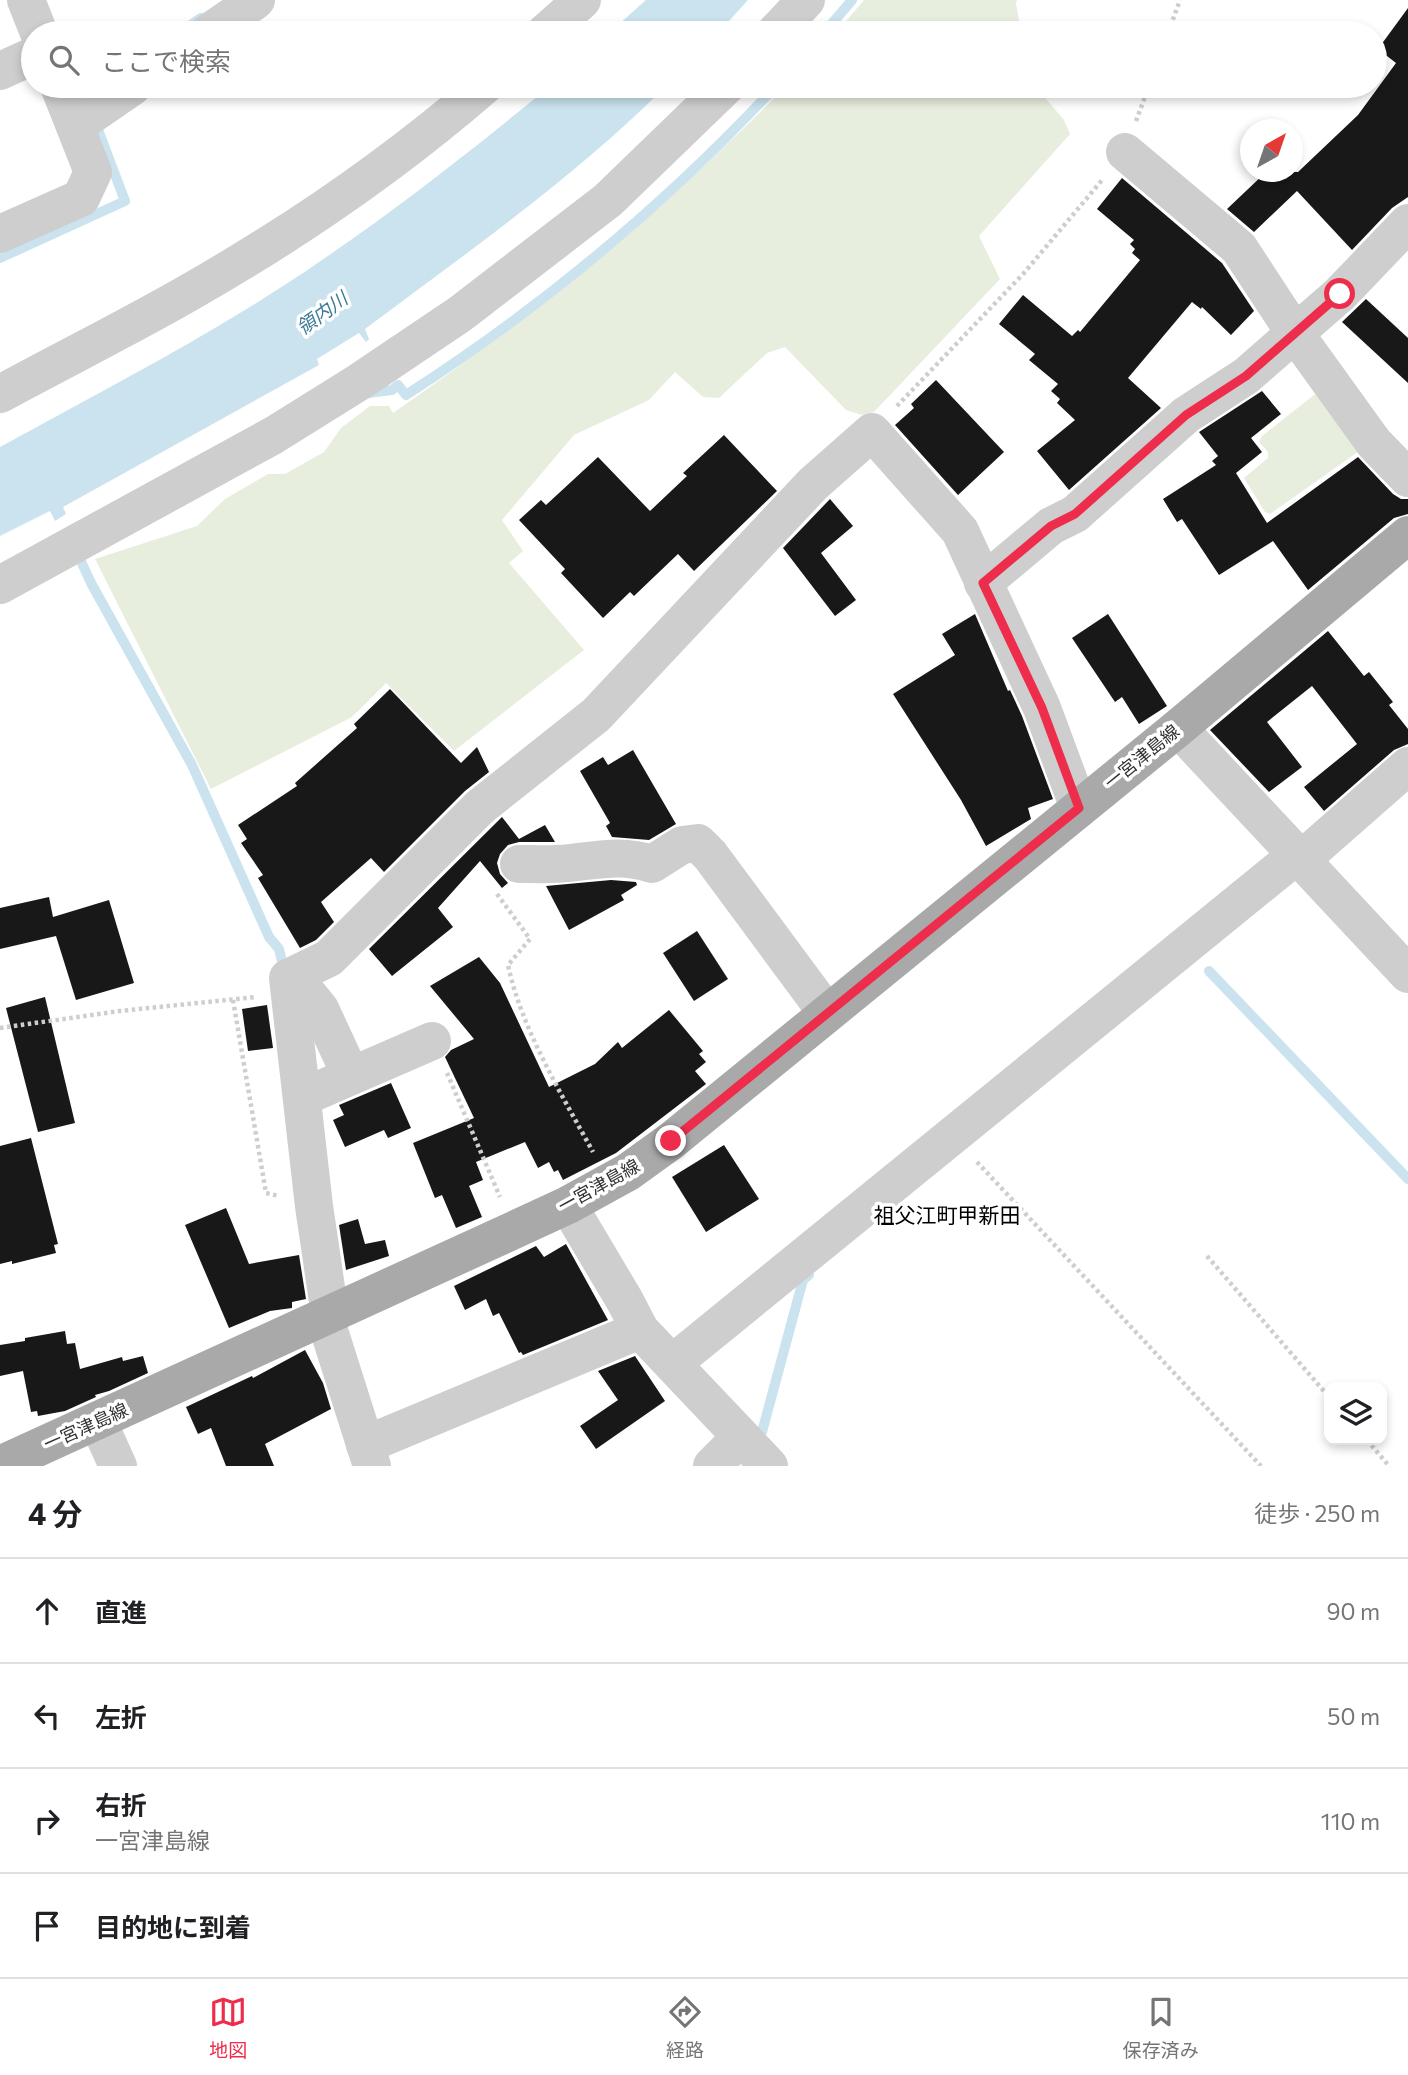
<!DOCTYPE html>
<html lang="ja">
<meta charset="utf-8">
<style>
:root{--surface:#fff;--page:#f6f6f6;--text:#202124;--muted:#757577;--line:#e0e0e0;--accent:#ed2d4b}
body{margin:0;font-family:Commissioner,"Noto Sans JP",sans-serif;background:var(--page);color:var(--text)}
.controls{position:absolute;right:21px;bottom:21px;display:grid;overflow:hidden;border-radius:14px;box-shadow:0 4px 10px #0003}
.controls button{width:63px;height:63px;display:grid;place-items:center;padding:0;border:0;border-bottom:2px solid var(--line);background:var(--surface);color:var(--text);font:35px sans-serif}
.compass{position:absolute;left:1240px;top:119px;width:63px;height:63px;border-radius:50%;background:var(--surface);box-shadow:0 4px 10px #0003;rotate:40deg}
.stop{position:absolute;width:21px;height:21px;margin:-16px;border:5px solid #ed2d4b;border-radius:50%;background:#fff}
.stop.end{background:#ed2d4b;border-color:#fff;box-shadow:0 2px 7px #0008}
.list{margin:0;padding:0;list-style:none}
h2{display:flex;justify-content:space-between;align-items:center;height:91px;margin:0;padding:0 28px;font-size:30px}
h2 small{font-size:23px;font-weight:400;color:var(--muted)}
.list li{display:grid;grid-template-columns:46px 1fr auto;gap:21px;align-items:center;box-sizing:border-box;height:105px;padding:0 28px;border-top:2px solid var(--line)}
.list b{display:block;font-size:26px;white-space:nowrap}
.list p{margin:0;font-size:23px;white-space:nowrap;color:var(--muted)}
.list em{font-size:23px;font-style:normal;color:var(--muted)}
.icon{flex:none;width:38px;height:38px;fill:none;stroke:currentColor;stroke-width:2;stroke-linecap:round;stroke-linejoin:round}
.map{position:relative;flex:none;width:1408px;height:1466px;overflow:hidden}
.search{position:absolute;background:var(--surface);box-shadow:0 4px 10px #0003;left:21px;right:21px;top:21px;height:77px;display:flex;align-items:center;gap:18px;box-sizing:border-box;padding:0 24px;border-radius:38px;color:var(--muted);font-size:26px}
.sheet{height:511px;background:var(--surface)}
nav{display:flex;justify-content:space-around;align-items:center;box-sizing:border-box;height:98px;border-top:2px solid var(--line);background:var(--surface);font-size:19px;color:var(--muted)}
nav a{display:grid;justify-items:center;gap:4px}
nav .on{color:var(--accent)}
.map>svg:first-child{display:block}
.green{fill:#e8eede}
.water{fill:#cae3ee}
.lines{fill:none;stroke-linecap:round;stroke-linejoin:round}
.stream{stroke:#cae3ee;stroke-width:10}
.building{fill:#181818}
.path{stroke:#cecece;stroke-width:4.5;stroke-dasharray:3.5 3.5;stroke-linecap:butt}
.minor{stroke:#cecece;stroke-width:38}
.major{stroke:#a9a9a9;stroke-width:38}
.route{stroke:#ed2d4b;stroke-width:9}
.labels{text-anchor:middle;stroke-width:7;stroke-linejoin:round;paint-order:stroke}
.street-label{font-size:18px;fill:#313131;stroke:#fff}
.water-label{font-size:19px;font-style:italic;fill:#3a7b97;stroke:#fff}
.quarter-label{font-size:21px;fill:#000;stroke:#fff}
</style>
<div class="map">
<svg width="1408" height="1466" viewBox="0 0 1408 1466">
<rect width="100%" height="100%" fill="#fff"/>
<!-- green -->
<g class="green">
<path d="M 864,0 L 1017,0 L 1016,3 L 1021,33 L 836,33 Z"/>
<path d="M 786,86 L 1035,86 L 1064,120 L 1070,134 L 979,236 L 1000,279 L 874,412 L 862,415 L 846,410 L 785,347 L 767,353 L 719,398 L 703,397 L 675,372 L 649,400 L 574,435 L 502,520 L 523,551 L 509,563 L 584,650 L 454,751 L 386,683 L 352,717 L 211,789 L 95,559 L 197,526 L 225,499 L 268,474 L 285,474 L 324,452 L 341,428 L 370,406 L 389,406 L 393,413 C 533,316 667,208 786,86 Z"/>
<path d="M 1319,391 L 1362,449 L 1270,514 L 1265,512 L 1244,478 L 1268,458 L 1268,452 L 1259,442 L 1262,436 Z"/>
</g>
<!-- water -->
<g class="water">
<path d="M 646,0 L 748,0 L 718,33 L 609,33 Z"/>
<path d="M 550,86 L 666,86 C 575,177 468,252 365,329 L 369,339 L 366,342 L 359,333 L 317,359 L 319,365 L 63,507 L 66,514 L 55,521 L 50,511 L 0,536 L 0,447 C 107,388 221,330 322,260 C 401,206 476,147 550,86 Z"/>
</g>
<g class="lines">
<!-- stream -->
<g class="stream">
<path d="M 179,33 L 201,18"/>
<path d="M 824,33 L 852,0"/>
<path d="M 0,258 L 125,201 L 97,127"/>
<path d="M 368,393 L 392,390 L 398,385 L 406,395 C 541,308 667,203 776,86"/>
<path d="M 80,559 L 91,583 L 192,765 L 269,937 L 279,949 L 282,962"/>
<path d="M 1209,971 L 1408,1179"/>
<path d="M 762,1432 L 803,1280 L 809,1275"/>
</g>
</g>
<!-- building -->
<g class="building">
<path d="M 1408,8 L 1408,197 L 1392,208 L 1352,250 L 1297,191 L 1254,232 L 1227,209 L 1266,172 L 1298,172 L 1358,115 L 1396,63 L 1378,49 Z"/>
<path d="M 1122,178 L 1222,263 L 1254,311 L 1231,335 L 1202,307 L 1201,309 L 1192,302 L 1128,378 L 1161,408 L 1069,490 L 1037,451 L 1075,420 L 1057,403 L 1060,399 L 1051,391 L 1058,384 L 1029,360 L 1035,354 L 999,324 L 1023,295 L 1072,336 L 1078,330 L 1080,332 L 1140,260 L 1132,253 L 1135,249 L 1130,244 L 1134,240 L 1097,209 Z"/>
<path d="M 1366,299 L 1408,338 L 1408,383 L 1342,322 Z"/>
<path d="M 936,380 L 1004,452 L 958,495 L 895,425 L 914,408 L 911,404 Z"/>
<path d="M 1262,391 L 1281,414 L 1251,438 L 1262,452 L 1236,473 L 1267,523 L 1358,457 L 1393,494 L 1401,499 L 1408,499 L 1408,514 L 1394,518 L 1308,590 L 1273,541 L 1219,575 L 1182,519 L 1177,522 L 1163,499 L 1216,465 L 1212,461 L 1218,456 L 1199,432 Z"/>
<path d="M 724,435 L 777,491 L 694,571 L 678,554 L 634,596 L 630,592 L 603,618 L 561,573 L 565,569 L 519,520 L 541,500 L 546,505 L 598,457 L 650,511 L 687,476 L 683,473 Z"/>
<path d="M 830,499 L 853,526 L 821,553 L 856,600 L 835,616 L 783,548 Z"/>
<path d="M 975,614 L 1008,691 L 1010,690 L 1022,716 L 1053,799 L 1028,808 L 1031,819 L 986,846 L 961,800 L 893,694 L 955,655 L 942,634 Z"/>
<path d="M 1108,614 L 1167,706 L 1139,724 L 1122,697 L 1115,702 L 1072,638 Z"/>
<path d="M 1328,631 L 1364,676 L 1369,672 L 1393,702 L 1389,705 L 1408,729 L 1408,744 L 1394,750 L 1324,811 L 1304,787 L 1357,744 L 1312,686 L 1267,722 L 1302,767 L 1269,792 L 1210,730 Z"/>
<path d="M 390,689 L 461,763 L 477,747 L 489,772 L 465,791 L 384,872 L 371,858 L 321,902 L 334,922 L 316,940 L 300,948 L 258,878 L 263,875 L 241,843 L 247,839 L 238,825 L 297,786 L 295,783 L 357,728 L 354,724 Z"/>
<path d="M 633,750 L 676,824 L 649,840 L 612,837 L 606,826 L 610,823 L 580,771 L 603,757 L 608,765 Z"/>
<path d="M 502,817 L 519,839 L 545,825 L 555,842 L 519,842 L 508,845 L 500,854 L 497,863 L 500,874 L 508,883 L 502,888 L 480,861 L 438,908 L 453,927 L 392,976 L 369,949 Z"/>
<path d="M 611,880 L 636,882 L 637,885 L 621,895 L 624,900 L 569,930 L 546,886 Z"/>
<path d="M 49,897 L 53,917 L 109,900 L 134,983 L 76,1000 L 56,936 L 0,949 L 0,908 Z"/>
<path d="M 697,931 L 728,979 L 694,1001 L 663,953 Z"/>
<path d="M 479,957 L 500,983 L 549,1087 L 595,1064 L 618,1042 L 622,1048 L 669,1010 L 703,1051 L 699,1054 L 706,1062 L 695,1071 L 706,1084 L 616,1153 L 563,1180 L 558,1170 L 554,1172 L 549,1162 L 538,1168 L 525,1142 L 476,1162 L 483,1180 L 469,1186 L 482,1217 L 456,1228 L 442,1195 L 435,1198 L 413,1143 L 474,1118 L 445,1057 L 451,1050 L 474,1039 L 430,986 Z"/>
<path d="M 45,997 L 75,1123 L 38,1132 L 6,1008 Z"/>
<path d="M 267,1005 L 273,1048 L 248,1051 L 242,1009 Z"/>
<path d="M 391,1083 L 411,1128 L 388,1138 L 384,1130 L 345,1147 L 333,1120 L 344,1115 L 339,1105 Z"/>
<path d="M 31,1138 L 58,1244 L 54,1245 L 56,1253 L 12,1264 L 12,1261 L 0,1264 L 0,1146 Z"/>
<path d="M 724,1145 L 759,1199 L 706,1232 L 672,1177 Z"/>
<path d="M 226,1208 L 249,1264 L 299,1255 L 306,1299 L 292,1302 L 292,1308 L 270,1311 L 229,1328 L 185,1225 Z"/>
<path d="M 358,1219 L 365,1244 L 385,1240 L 389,1256 L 346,1270 L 339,1225 Z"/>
<path d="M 566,1244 L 608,1320 L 523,1355 L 521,1352 L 519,1353 L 499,1313 L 493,1316 L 486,1299 L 465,1310 L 454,1286 L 536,1246 L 544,1257 Z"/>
<path d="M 65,1331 L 67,1344 L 75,1343 L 80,1369 L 122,1357 L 123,1361 L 143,1356 L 148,1373 L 109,1391 L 95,1395 L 96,1397 L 65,1411 L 38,1416 L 37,1411 L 31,1412 L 23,1371 L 0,1376 L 0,1345 L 25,1341 L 25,1338 Z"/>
<path d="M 305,1350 L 323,1383 L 331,1409 L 265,1444 L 274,1466 L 226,1466 L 211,1428 L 198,1434 L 186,1407 L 252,1376 L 253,1378 Z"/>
<path d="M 635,1356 L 665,1401 L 596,1449 L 580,1426 L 618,1400 L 598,1371 Z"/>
</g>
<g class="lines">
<!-- path -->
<g class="path">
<path d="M 1168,33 L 1180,0"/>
<path d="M 1136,121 L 1149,86"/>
<path d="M 897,406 L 1024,273 L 1103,179"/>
<path d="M 497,894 L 530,939 L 508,965 C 521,1028 562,1095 593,1152"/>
<path d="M 233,1000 L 266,1193 L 279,1196"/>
<path d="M 0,1028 L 120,1011 L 256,997"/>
<path d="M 447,1073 L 500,1197"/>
<path d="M 977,1162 L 1261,1466"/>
<path d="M 1207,1256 L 1329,1397"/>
<path d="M 1367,1440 L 1389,1466"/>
</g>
<!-- minor -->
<g class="minor">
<path d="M 26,0 L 39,33"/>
<path d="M 208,33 L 256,0"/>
<path d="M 545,33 L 582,0"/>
<path d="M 775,33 L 806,0"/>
<path d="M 0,71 L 33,56"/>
<path d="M 75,126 L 133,86"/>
<path d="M 1125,152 L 1239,248 L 1294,332 L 1374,443 L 1408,478"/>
<path d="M 0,234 L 81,198 L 93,172 L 59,86"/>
<path d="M 0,394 C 61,361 123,330 183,296 C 289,236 392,166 484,86"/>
<path d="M 983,583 L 1051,526 L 1075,514 L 1186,415 L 1246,376 L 1340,294 L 1408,223"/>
<path d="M 0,585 L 274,435 L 359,382 L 460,314 L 608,200 L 726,86"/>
<path d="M 1178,728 L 1408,974"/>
<path d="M 1301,860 L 1408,766"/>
<path d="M 519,864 C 535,864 553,865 569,863 C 598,860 623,854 652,864 L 682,845 L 698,843 L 710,855 L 827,1013"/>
<path d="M 293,976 L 320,1009 L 351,1076"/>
<path d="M 303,1097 L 432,1041"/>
<path d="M 568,1205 L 625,1301 L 640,1330 L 769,1466"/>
<path d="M 330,1315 L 314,1206 L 288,978 L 329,958 L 480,807 L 596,715 L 813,484 L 872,432 L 960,531 L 1042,708 L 1079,808"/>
<path d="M 325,1318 L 372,1466"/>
<path d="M 673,1363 L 1297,855"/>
<path d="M 98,1422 L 118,1466"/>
<path d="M 365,1445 L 640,1330"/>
<path d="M 712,1466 L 741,1437"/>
</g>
<!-- major -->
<path class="major" d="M 0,1465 L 514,1230 L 568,1205 L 628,1172 L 671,1141 L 1178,728 L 1408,535"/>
</g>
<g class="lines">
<!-- route -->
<path class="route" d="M 671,1141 L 1079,808 L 1042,708 L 983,583 L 1051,526 L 1075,514 L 1186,415 L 1246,376 L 1340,294"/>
</g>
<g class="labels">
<!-- street labels -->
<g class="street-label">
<text transform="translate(1142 757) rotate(-39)" y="6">一宮津島線</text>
<text transform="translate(599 1186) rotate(-29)" y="6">一宮津島線</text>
<text transform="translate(86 1427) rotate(-24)" y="6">一宮津島線</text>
</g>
<!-- water labels -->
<g class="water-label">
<text transform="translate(322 313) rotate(-36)" y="7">領内川</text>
</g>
<!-- quarter labels -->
<g class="quarter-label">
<text x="947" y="1223">祖父江町甲新田</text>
</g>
</g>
</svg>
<div class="controls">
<button><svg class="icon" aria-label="layers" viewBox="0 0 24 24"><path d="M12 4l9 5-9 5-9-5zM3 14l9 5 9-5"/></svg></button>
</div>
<svg class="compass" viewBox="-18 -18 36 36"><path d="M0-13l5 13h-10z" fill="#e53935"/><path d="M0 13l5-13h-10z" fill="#757577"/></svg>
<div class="stop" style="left:1340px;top:294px"></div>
<div class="stop end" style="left:671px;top:1141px"></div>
<div class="search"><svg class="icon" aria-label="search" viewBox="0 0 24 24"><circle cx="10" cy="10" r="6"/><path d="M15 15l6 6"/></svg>ここで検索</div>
</div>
<section class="sheet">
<h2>4 分<small>徒歩 · 250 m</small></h2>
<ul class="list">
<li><svg class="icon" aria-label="ahead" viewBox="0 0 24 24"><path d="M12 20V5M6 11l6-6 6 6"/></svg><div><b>直進</b></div><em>90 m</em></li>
<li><svg class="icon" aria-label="left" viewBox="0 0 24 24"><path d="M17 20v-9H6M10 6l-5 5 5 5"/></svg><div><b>左折</b></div><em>50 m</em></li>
<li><svg class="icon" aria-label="right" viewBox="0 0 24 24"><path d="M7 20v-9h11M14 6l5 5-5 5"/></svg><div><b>右折</b><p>一宮津島線</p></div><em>110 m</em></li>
<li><svg class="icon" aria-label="arrive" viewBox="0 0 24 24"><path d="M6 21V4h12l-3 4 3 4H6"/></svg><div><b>目的地に到着</b></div></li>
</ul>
</section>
<nav>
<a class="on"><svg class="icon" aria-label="map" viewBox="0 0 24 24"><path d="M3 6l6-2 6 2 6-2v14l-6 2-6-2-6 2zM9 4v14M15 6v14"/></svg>地図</a>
<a><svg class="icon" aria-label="directions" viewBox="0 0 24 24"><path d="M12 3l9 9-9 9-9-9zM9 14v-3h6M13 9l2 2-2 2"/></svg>経路</a>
<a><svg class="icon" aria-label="saved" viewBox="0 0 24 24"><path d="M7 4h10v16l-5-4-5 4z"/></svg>保存済み</a>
</nav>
